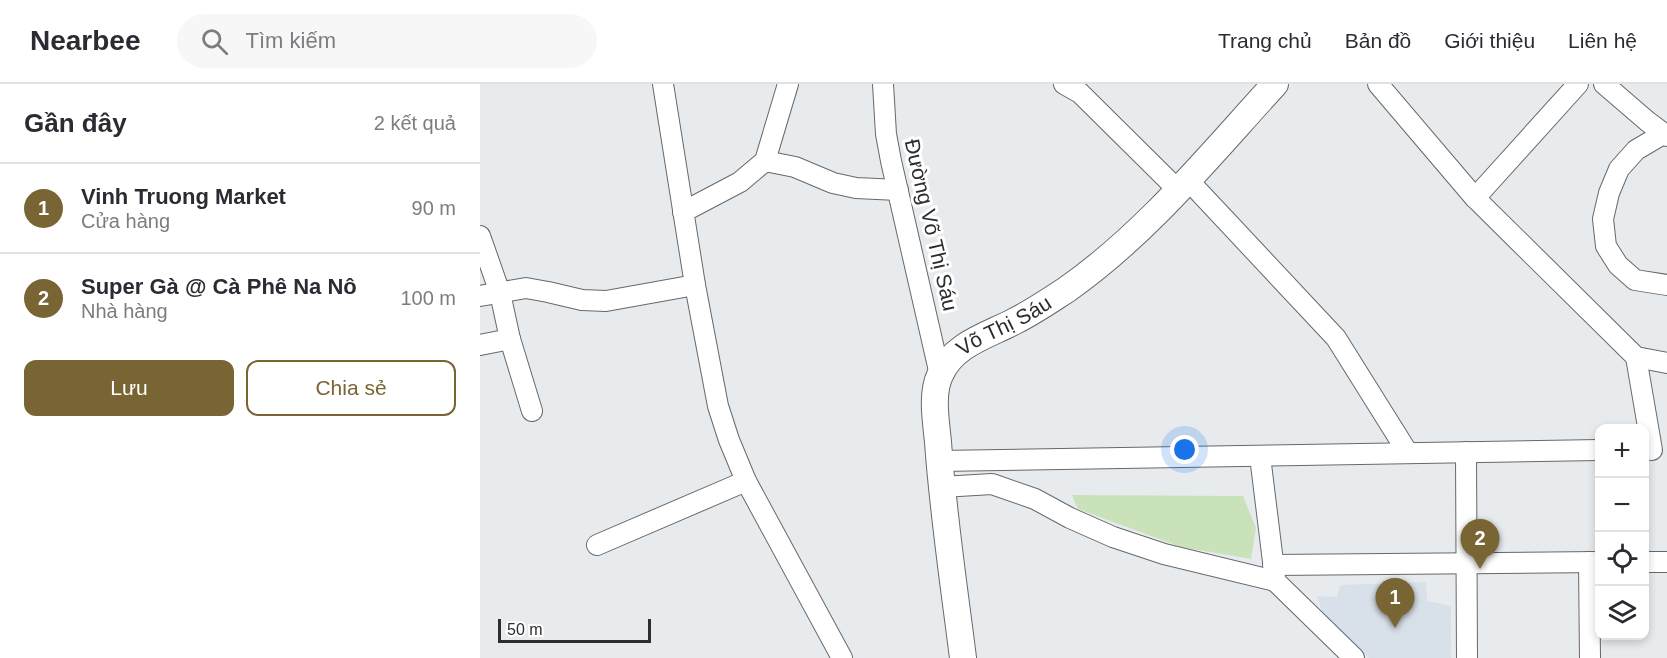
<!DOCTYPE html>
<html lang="vi">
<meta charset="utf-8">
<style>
:root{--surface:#fff;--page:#f7f7f7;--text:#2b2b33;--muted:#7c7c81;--line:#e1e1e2;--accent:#796534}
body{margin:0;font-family:Helvetica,sans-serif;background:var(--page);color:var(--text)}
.controls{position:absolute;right:18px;bottom:18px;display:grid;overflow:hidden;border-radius:12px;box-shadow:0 3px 9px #0003}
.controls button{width:54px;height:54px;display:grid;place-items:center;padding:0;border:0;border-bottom:2px solid var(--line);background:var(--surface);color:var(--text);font:30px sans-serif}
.scale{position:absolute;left:18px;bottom:15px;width:153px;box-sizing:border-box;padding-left:6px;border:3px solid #2c2d2e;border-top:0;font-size:16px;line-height:21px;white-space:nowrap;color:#2c2d2e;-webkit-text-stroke:4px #fff;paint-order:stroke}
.you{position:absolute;left:705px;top:366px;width:21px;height:21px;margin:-15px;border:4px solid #fff;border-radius:50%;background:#1a73e8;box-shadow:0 0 0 9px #1a73e833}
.badge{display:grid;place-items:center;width:39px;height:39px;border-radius:50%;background:var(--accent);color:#fff;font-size:20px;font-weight:700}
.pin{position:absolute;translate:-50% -50px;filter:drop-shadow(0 2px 3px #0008)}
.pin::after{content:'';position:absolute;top:32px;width:21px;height:18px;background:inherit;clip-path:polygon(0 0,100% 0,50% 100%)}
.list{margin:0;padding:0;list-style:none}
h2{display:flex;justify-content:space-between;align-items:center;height:78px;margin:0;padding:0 24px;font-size:26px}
h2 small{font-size:20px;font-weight:400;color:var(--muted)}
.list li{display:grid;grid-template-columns:39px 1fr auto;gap:18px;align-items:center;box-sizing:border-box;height:90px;padding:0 24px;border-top:2px solid var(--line)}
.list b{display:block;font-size:22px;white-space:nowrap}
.list p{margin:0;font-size:20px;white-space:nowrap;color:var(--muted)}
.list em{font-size:20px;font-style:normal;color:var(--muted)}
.actions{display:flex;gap:12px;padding:18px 24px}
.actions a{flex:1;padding:14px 0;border:2px solid var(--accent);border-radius:12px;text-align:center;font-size:21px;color:var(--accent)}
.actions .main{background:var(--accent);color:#fff}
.icon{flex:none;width:33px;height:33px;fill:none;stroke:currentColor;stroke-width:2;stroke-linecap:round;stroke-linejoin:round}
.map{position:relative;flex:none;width:1187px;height:574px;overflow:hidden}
header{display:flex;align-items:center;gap:36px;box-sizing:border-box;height:84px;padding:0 30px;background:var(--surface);border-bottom:2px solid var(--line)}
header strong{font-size:28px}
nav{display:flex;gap:33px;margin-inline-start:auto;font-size:21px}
.search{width:420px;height:54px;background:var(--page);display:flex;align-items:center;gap:15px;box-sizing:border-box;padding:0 21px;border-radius:33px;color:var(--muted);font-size:22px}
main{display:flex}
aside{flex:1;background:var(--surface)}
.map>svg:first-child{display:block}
.built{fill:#d8e0e9}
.green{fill:#c9e2ba}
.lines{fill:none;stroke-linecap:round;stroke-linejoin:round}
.minor-casing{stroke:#66686a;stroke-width:22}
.major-casing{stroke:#66686a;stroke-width:28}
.minor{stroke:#fff;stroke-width:20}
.major{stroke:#fff;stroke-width:26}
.labels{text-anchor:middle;stroke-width:6;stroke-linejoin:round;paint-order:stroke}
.street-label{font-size:21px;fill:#2c2d2e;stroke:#fff}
</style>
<header>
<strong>Nearbee</strong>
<div class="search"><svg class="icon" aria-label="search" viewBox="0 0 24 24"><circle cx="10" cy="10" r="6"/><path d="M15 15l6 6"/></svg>Tìm kiếm</div>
<nav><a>Trang chủ</a><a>Bản đồ</a><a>Giới thiệu</a><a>Liên hệ</a></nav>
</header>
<main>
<aside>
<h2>Gần đây<small>2 kết quả</small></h2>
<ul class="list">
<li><span class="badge">1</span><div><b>Vinh Truong Market</b><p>Cửa hàng</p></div><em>90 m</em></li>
<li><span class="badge">2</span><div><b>Super Gà @ Cà Phê Na Nô</b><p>Nhà hàng</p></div><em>100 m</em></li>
</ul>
<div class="actions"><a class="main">Lưu</a><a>Chia sẻ</a></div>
</aside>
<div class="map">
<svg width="1187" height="574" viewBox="0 0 1187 574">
<rect width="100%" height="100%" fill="#e8ebee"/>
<!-- built -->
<path class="built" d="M 946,498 L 947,517 L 971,522 L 971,574 L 889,574 L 842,528 L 837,512 L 857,513 L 860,501 Z"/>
<!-- green -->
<path class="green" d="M 592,411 L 763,412 L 776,444 L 771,475 L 701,463 L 598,425 Z"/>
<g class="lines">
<defs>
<g id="minor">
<path d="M 183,0 L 215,201 L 238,322 L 249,356 L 266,397 L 362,574"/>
<path d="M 403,0 L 406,50 L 411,77 L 460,291"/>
<path d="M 584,0 L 600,9 L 698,106"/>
<path d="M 898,0 L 995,114 L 1156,273 L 1187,279"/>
<path d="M 1124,0 L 1167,37 L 1187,52"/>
<path d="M 1183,50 L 1156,66 L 1139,85 L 1129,109 L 1123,135 L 1126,162 L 1138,181 L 1155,196 L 1187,201"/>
<path d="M 285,77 L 315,83 L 353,99 L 376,104 L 418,106"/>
<path d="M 708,96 L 856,254 L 928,369"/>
<path d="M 995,114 L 1098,0"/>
<path d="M 203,128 L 260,98 L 285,77 L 308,0"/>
<path d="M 0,152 L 20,209 L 30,255 L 0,261"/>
<path d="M 0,212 L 46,204 L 68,208 L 102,216 L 126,217 L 215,201"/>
<path d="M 30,255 L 52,327"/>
<path d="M 1156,273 L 1172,366"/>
<path d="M 986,368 L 987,574"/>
<path d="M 780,372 L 795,494"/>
<path d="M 459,377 L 1120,366"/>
<path d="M 462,403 L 512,400 L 555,415 L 590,434 L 633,453 L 684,470 L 795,497 L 874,574"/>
<path d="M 117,461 L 266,397"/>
<path d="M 1109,478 L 1110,574"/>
<path d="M 1164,478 L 1187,478"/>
<path d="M 793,481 L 1120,478"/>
</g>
<g id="major">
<path id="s1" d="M 483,574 C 474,502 463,430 458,358 C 456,337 451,310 460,291 C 473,260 509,251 535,237 C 553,228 569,217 586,206 C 666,150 729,72 795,0"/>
</g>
</defs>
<!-- minor casing -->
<use href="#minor" class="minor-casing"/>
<!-- major casing -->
<use href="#major" class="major-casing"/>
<!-- minor -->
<use href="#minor" class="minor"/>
<!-- major -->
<use href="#major" class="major"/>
</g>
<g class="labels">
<!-- street labels -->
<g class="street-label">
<text transform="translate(451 141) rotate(77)" y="7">Đường Võ Thị Sáu</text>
<text dy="7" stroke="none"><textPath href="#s1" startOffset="368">Võ Thị Sáu</textPath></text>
</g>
</g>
</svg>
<div class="controls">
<button>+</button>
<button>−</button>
<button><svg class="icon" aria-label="locate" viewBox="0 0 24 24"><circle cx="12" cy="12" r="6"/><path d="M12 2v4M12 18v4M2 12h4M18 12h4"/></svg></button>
<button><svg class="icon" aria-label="layers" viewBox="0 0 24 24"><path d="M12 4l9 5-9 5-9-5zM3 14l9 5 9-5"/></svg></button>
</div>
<div class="scale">50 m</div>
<div class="you"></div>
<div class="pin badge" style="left:915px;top:544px">1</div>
<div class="pin badge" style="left:1000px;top:485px">2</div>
</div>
</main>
